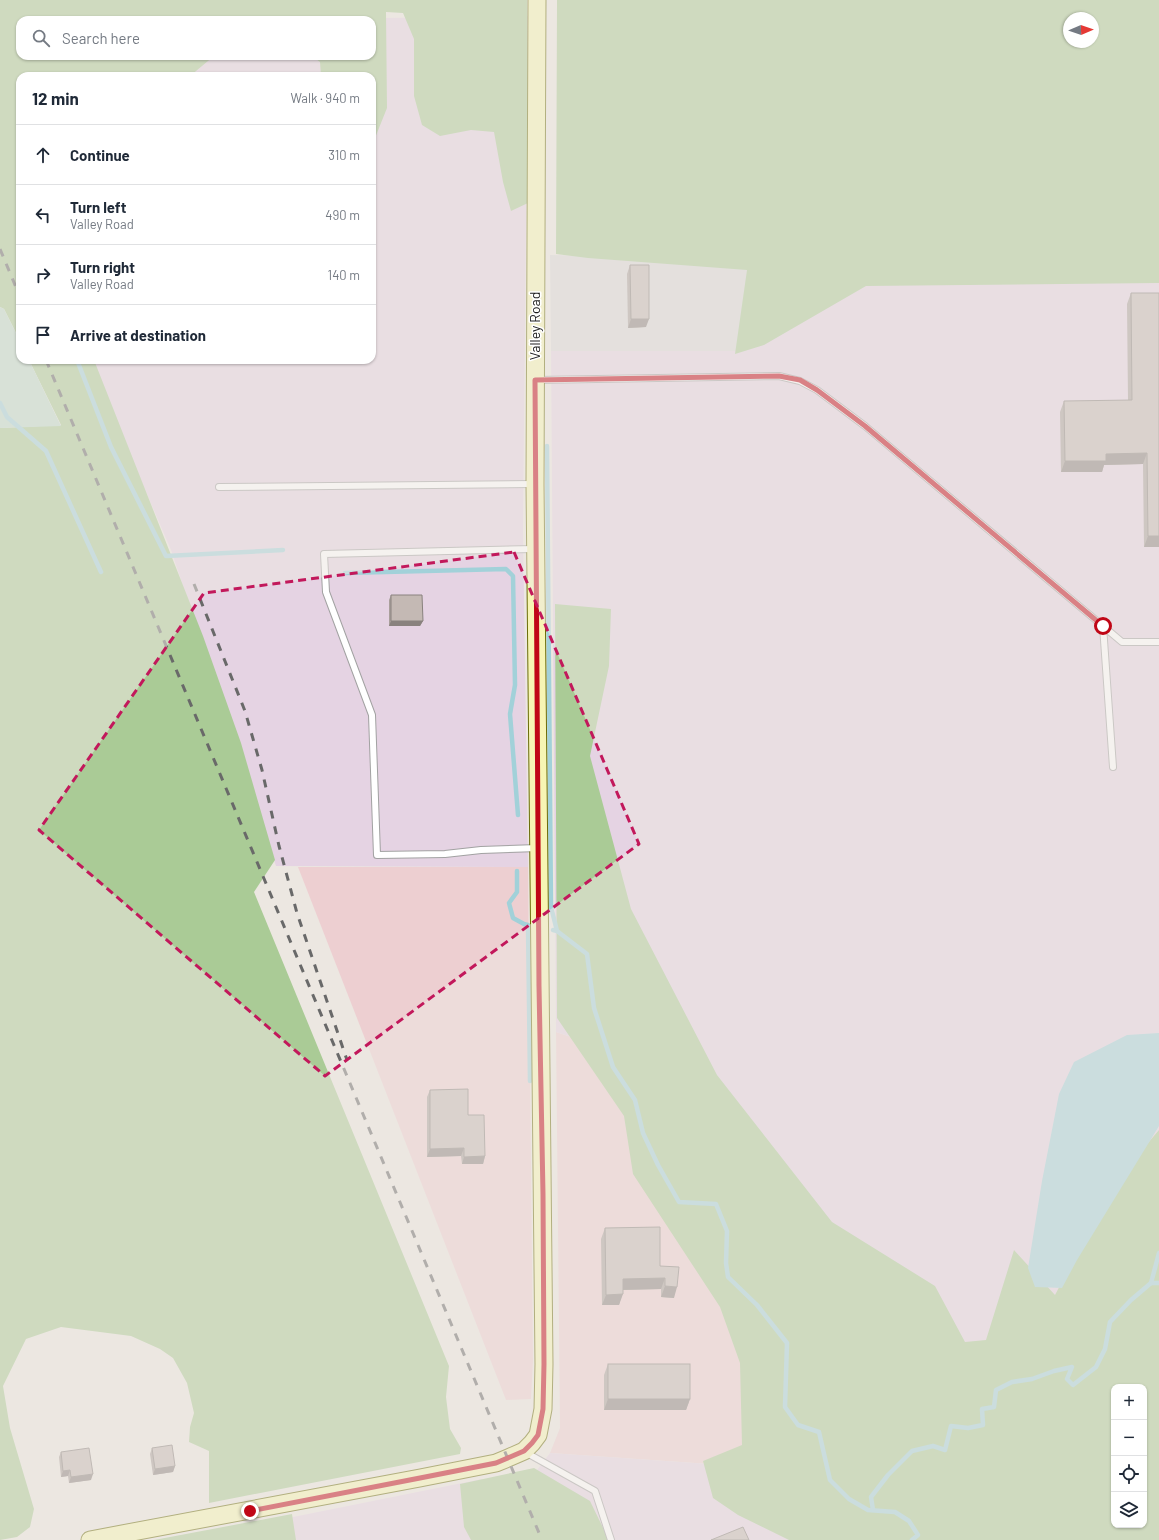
<!DOCTYPE html>
<meta charset="utf-8">
<style>
:root{--surface:#fff;--page:#f2f2f3;--text:#1f2937;--muted:#747a83;--line:#e0e1e3}
body{margin:0;font-family:Barlow,sans-serif;background:var(--page);color:var(--text)}
.controls{position:absolute;right:12px;bottom:12px;display:grid;overflow:hidden;border-radius:8px;box-shadow:0 1px 3px #0004}
.controls button{width:36px;height:36px;display:grid;place-items:center;padding:0;border:0;border-bottom:1px solid var(--line);background:var(--surface);color:var(--text);font:20px sans-serif}
.compass{position:absolute;left:1063px;top:12px;width:36px;height:36px;border-radius:50%;background:var(--surface);box-shadow:0 1px 3px #0004;rotate:88deg}
.stop{position:absolute;width:12px;height:12px;margin:-9px;border:3px solid #c00616;border-radius:50%;background:#fff}
.stop.end{background:#c00616;border-color:#fff;box-shadow:0 1px 4px #0008}
.list{margin:0;padding:0;list-style:none}
h2{display:flex;justify-content:space-between;align-items:center;height:52px;margin:0;padding:0 16px;font-size:17px}
h2 small{font-size:13px;font-weight:400;color:var(--muted)}
.list li{display:grid;grid-template-columns:26px 1fr auto;gap:12px;align-items:center;box-sizing:border-box;height:60px;padding:0 16px;border-top:1px solid var(--line)}
.list b{display:block;font-size:15px;white-space:nowrap}
.list p{margin:0;font-size:13px;white-space:nowrap;color:var(--muted)}
.list em{font-size:13px;font-style:normal;color:var(--muted)}
.icon{flex:none;width:22px;height:22px;fill:none;stroke:currentColor;stroke-width:2;stroke-linecap:round;stroke-linejoin:round}
.map{position:relative;flex:none;width:1159px;height:1540px;overflow:hidden}
.search{position:absolute;background:var(--surface);box-shadow:0 1px 3px #0004;left:16px;top:16px;width:360px;height:44px;display:flex;align-items:center;gap:10px;box-sizing:border-box;padding:0 14px;border-radius:12px;color:var(--muted);font-size:15px}
.panel{position:absolute;background:var(--surface);box-shadow:0 1px 3px #0004;left:16px;top:72px;width:360px;height:292px;border-radius:12px}
.map>svg:first-child{display:block}
.residential{fill:#d9d8d8}
.commercial{fill:#edcfd1}
.industrial{fill:#e5d3e3}
.forest{fill:#aacb96;fill-rule:evenodd}
.wetland{fill:#bedacb}
.water{fill:#a2d1d9}
.lines{fill:none;stroke-linecap:round;stroke-linejoin:round}
.stream{stroke:#a2d1d9;stroke-width:4.5}
.lane-casing{stroke:#a2a2a2;stroke-width:8}
.secondary-casing{stroke:#6a6c08;stroke-width:19}
.lane{stroke:#fff;stroke-width:6}
.secondary{stroke:#f7f5b4;stroke-width:17}
.rail{stroke:#696969;stroke-width:3;stroke-dasharray:8 8;stroke-linecap:butt}
.wall{fill:#a99f9b}
.shaded-wall{fill:#89827e}
.building{fill:#c4b9b4;stroke:#89827e}
.route{stroke:#c00616;stroke-width:5}
.marked{fill:none;stroke:#c2185b;stroke-width:3;stroke-dasharray:8 5;stroke-linejoin:round}
.labels{text-anchor:middle;stroke-width:3;stroke-linejoin:round;paint-order:stroke}
.street-label{font-size:14px;fill:#1b1b1b;stroke:#fff}
</style>
<div class="map">
<svg width="1159" height="1540" viewBox="0 0 1159 1540">
<rect width="100%" height="100%" fill="#ece7e1"/>
<!-- residential -->
<path class="residential" d="M 550,255 L 747,258 L 746,351 L 551,351 Z"/>
<!-- commercial -->
<g class="commercial">
<path d="M 298,867 L 528,867 L 533,1360 L 531,1399 L 506,1400 Z"/>
<path d="M 556,1032 L 580,1040 L 778,1354 L 782,1469 L 550,1453 L 560,1428 Z"/>
</g>
<!-- industrial -->
<g class="industrial">
<path d="M 528,16 L 523,530 L 528,867 L 276,866 L 171,550 L 89,360 L 372,360 L 372,76 L 20,76 L 0,23 L 20,56 L 372,56 L 372,20 L 234,20 Z"/>
<path d="M 1159,246 L 1159,1179 L 1043,1351 L 778,1354 L 580,1040 L 556,1032 L 551,351 L 746,351 L 747,258 Z"/>
<path d="M 550,1453 L 782,1469 L 858,1540 L 562,1540 L 534,1474 Z"/>
<path d="M 482,1479 L 506,1540 L 291,1540 L 283,1519 Z"/>
</g>
<!-- forest -->
<g class="forest">
<path d="M 0,0 L 527,0 L 528,203 L 511,211 L 503,182 L 494,132 L 471,130 L 440,136 L 422,125 L 414,96 L 414,39 L 403,13 L 386,12 L 387,108 L 375,138 L 372,143 L 372,76 L 321,76 L 320,62 L 312,56 L 372,56 L 372,20 L 20,20 L 20,56 L 214,56 L 190,76 L 20,76 L 20,341 L 4,309 L 0,307 Z"/>
<path d="M 557,0 L 1159,0 L 1159,283 L 866,286 L 764,345 L 735,354 L 747,270 L 588,258 L 556,254 ZM 1069,18 L 1093,18 L 1093,42 L 1069,42 Z"/>
<path d="M 29,360 L 94,360 L 203,636 L 241,743 L 275,860 L 254,892 L 449,1366 L 446,1397 L 450,1429 L 461,1448 L 460,1454 L 209,1503 L 209,1451 L 189,1442 L 190,1427 L 194,1413 L 187,1383 L 173,1358 L 160,1349 L 131,1336 L 61,1327 L 26,1339 L 3,1386 L 10,1428 L 34,1509 L 30,1527 L 17,1537 L 0,1540 L 0,428 L 61,425 Z"/>
<path d="M 555,604 L 611,609 L 609,666 L 590,756 L 631,909 L 717,1075 L 832,1222 L 935,1286 L 965,1342 L 986,1340 L 1014,1250 L 1055,1295 L 1113,1184 L 1159,1130 L 1159,1540 L 789,1540 L 738,1515 L 713,1498 L 703,1461 L 742,1445 L 740,1363 L 720,1307 L 633,1174 L 624,1116 L 557,1018 ZM 1114,1387 L 1144,1387 L 1144,1525 L 1114,1525 Z"/>
<path d="M 534,1468 L 590,1501 L 609,1540 L 471,1540 L 464,1527 L 460,1484 Z"/>
<path d="M 292,1514 L 296,1540 L 154,1540 Z"/>
</g>
<!-- wetland -->
<path class="wetland" d="M 0,307 L 4,309 L 20,341 L 20,360 L 29,360 L 61,426 L 0,428 Z"/>
<!-- water -->
<path class="water" d="M 1159,1033 L 1159,1126 L 1077,1260 L 1062,1288 L 1035,1287 L 1028,1268 L 1042,1181 L 1059,1094 L 1074,1062 L 1127,1035 Z"/>
<g class="lines">
<!-- stream -->
<g class="stream">
<path d="M 77,360 L 111,447 L 166,556 L 283,550"/>
<path d="M 0,403 L 7,417 L 46,451 L 101,572"/>
<path d="M 547,446 L 551,907 L 557,931"/>
<path d="M 345,573 L 506,569 L 513,576 L 515,685 L 510,714 L 518,815"/>
<path d="M 517,871 L 517,892 L 509,903 L 513,918 L 524,924 L 528,925 L 530,1081"/>
<path d="M 553,930 L 557,931 L 587,954 L 594,1008 L 613,1067 L 635,1100 L 643,1133 L 658,1165 L 679,1202 L 716,1204 L 727,1231 L 726,1263 L 728,1277 L 757,1305 L 787,1343 L 785,1407 L 798,1425 L 819,1432 L 830,1480 L 849,1499 L 868,1510 L 895,1512 L 909,1521 L 918,1535 L 912,1540"/>
<path d="M 1151,1283 L 1159,1283"/>
<path d="M 873,1510 L 871,1497 L 888,1475 L 912,1451 L 933,1446 L 945,1450 L 951,1426 L 968,1428 L 983,1425 L 982,1409 L 994,1407 L 996,1390 L 1012,1382 L 1032,1379 L 1054,1371 L 1072,1367 L 1067,1379 L 1073,1385 L 1096,1367 L 1105,1349 L 1110,1322 L 1131,1300 L 1151,1283 L 1159,1253"/>
</g>
<defs>
<g id="lane">
<path d="M 536,380 L 779,376 L 800,381 L 817,390 L 865,426 L 1122,642 L 1159,642"/>
<path d="M 219,487 L 533,484"/>
<path d="M 534,549 L 324,554 L 326,592 L 372,715 L 377,855 L 445,854 L 481,850 L 538,848"/>
<path d="M 1103,626 L 1113,767"/>
<path d="M 525,1452 L 595,1491 L 611,1540"/>
</g>
<path id="secondary" d="M 90,1540 L 420,1478 L 496,1463 L 508,1458 L 524,1451 L 532,1443 L 538,1435 L 543,1409 L 544,1364 L 535,484 L 537,0"/>
</defs>
<!-- lane casing -->
<use href="#lane" class="lane-casing"/>
<!-- secondary casing -->
<use href="#secondary" class="secondary-casing"/>
<!-- lane -->
<use href="#lane" class="lane"/>
<!-- secondary -->
<use href="#secondary" class="secondary"/>
<!-- rail -->
<g class="rail">
<path d="M 0,249 L 20,297"/>
<path d="M 46,360 L 542,1540"/>
<path d="M 194,584 L 245,711 L 262,770 L 279,846 L 297,913 L 347,1060"/>
</g>
</g>
<!-- wall -->
<g class="wall">
<path d="M 630,265 L 646,327 L 628,328 L 627,274 Z"/>
<path d="M 1131,293 L 1159,293 L 1159,547 L 1144,547 L 1143,464 L 1104,465 L 1102,472 L 1061,472 L 1060,412 L 1064,401 L 1128,401 L 1127,304 Z"/>
<path d="M 391,595 L 423,621 L 420,626 L 389,626 L 389,600 Z"/>
<path d="M 430,1090 L 468,1115 L 485,1156 L 483,1164 L 462,1164 L 461,1156 L 427,1157 L 427,1097 Z"/>
<path d="M 605,1228 L 660,1266 L 674,1298 L 661,1297 L 661,1289 L 623,1290 L 619,1305 L 602,1305 L 601,1239 Z"/>
<path d="M 608,1364 L 690,1399 L 686,1410 L 604,1410 L 604,1375 Z"/>
<path d="M 152,1448 L 175,1466 L 173,1472 L 153,1475 L 150,1454 Z"/>
<path d="M 61,1452 L 91,1480 L 69,1483 L 68,1476 L 61,1477 L 59,1457 Z"/>
</g>
<!-- shaded-wall -->
<g class="shaded-wall">
<path d="M 631,319 L 649,319 L 646,327 L 628,328 Z"/>
<path d="M 1147,453 L 1143,464 L 1104,465 L 1102,472 L 1061,472 L 1065,461 L 1106,454 Z"/>
<path d="M 1148,536 L 1159,536 L 1159,547 L 1144,547 Z"/>
<path d="M 391,621 L 423,621 L 420,626 L 389,626 Z"/>
<path d="M 464,1148 L 461,1156 L 427,1157 L 430,1149 Z"/>
<path d="M 485,1156 L 483,1164 L 462,1164 L 464,1157 Z"/>
<path d="M 665,1278 L 661,1289 L 619,1290 L 623,1279 Z"/>
<path d="M 665,1286 L 677,1287 L 674,1298 L 661,1297 Z"/>
<path d="M 623,1294 L 619,1305 L 602,1305 L 606,1295 Z"/>
<path d="M 608,1399 L 690,1399 L 686,1410 L 604,1410 Z"/>
<path d="M 175,1466 L 173,1472 L 153,1475 L 155,1469 Z"/>
<path d="M 70,1470 L 68,1476 L 61,1477 L 63,1471 Z"/>
<path d="M 93,1474 L 91,1480 L 69,1483 L 71,1477 Z"/>
</g>
<!-- building -->
<g class="building">
<path d="M 630,265 L 649,265 L 649,319 L 631,319 Z"/>
<path d="M 1131,293 L 1159,293 L 1159,536 L 1148,536 L 1147,453 L 1106,454 L 1106,461 L 1065,461 L 1064,401 L 1132,400 Z"/>
<path d="M 391,595 L 422,595 L 423,621 L 391,621 Z"/>
<path d="M 468,1089 L 468,1115 L 484,1115 L 485,1156 L 464,1157 L 464,1148 L 430,1149 L 430,1090 Z"/>
<path d="M 660,1227 L 660,1266 L 679,1267 L 677,1287 L 665,1286 L 665,1278 L 623,1279 L 623,1294 L 606,1295 L 605,1228 Z"/>
<rect x="608" y="1364" width="82" height="35"/>
<path d="M 172,1445 L 175,1466 L 155,1469 L 152,1448 Z"/>
<path d="M 89,1448 L 93,1474 L 71,1477 L 70,1470 L 63,1471 L 61,1452 Z"/>
<path d="M 743,1527 L 749,1540 L 711,1540 Z"/>
</g>
<g class="lines">
<!-- route -->
<path class="route" d="M 250,1511 L 420,1478 L 496,1463 L 524,1451 L 532,1443 L 538,1435 L 543,1409 L 544,1364 L 543,1194 L 539,986 L 535,380 L 779,376 L 800,380 L 817,390 L 865,426 L 1103,626"/>
</g>
<!-- marked area -->
<path d="M0 0H1159V1540H0ZM 514,552 L 639,844 L 325,1076 L 39,830 L 204,593 Z" fill="#ece7e1" fill-opacity=".55" fill-rule="evenodd"/>
<path class="marked" d="M 514,552 L 639,844 L 325,1076 L 39,830 L 204,593 Z"/>
<g class="labels">
<!-- street labels -->
<g class="street-label">
<text transform="translate(535 326) rotate(-90)" y="5">Valley Road</text>
</g>
</g>
</svg>
<div class="controls">
<button>+</button>
<button>−</button>
<button><svg class="icon" aria-label="locate" viewBox="0 0 24 24"><circle cx="12" cy="12" r="6"/><path d="M12 2v4M12 18v4M2 12h4M18 12h4"/></svg></button>
<button><svg class="icon" aria-label="layers" viewBox="0 0 24 24"><path d="M12 4l9 5-9 5-9-5zM3 14l9 5 9-5"/></svg></button>
</div>
<svg class="compass" viewBox="-18 -18 36 36"><path d="M0-13l5 13h-10z" fill="#e53935"/><path d="M0 13l5-13h-10z" fill="#747a83"/></svg>
<div class="stop" style="left:1103px;top:626px"></div>
<div class="stop end" style="left:250px;top:1511px"></div>
<div class="search"><svg class="icon" aria-label="search" viewBox="0 0 24 24"><circle cx="10" cy="10" r="6"/><path d="M15 15l6 6"/></svg>Search here</div>
<section class="panel">
<h2>12 min<small>Walk · 940 m</small></h2>
<ul class="list">
<li><svg class="icon" aria-label="ahead" viewBox="0 0 24 24"><path d="M12 20V5M6 11l6-6 6 6"/></svg><div><b>Continue</b></div><em>310 m</em></li>
<li><svg class="icon" aria-label="left" viewBox="0 0 24 24"><path d="M17 20v-9H6M10 6l-5 5 5 5"/></svg><div><b>Turn left</b><p>Valley Road</p></div><em>490 m</em></li>
<li><svg class="icon" aria-label="right" viewBox="0 0 24 24"><path d="M7 20v-9h11M14 6l5 5-5 5"/></svg><div><b>Turn right</b><p>Valley Road</p></div><em>140 m</em></li>
<li><svg class="icon" aria-label="arrive" viewBox="0 0 24 24"><path d="M6 21V4h12l-3 4 3 4H6"/></svg><div><b>Arrive at destination</b></div></li>
</ul>
</section>
</div>
